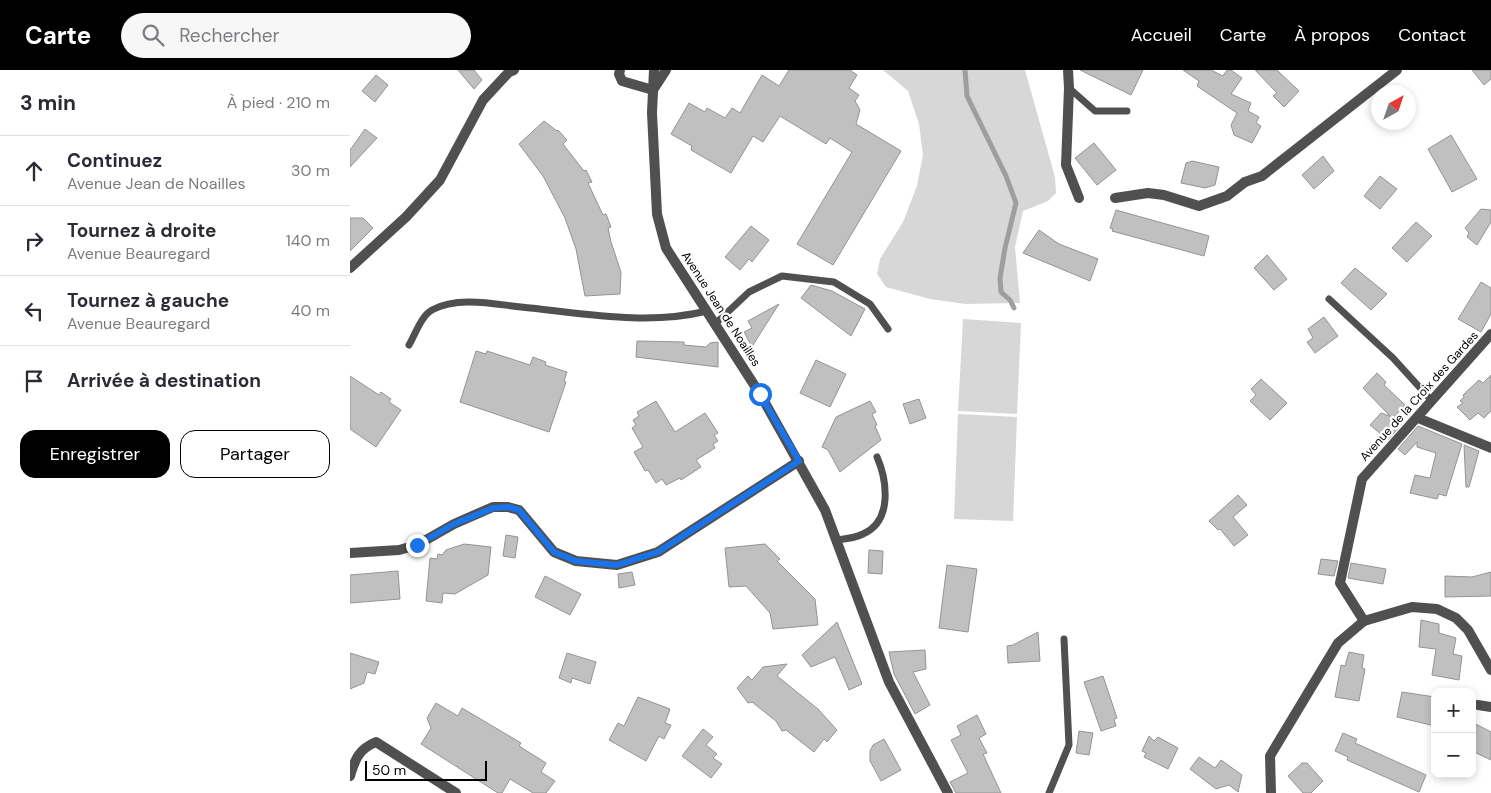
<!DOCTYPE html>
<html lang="fr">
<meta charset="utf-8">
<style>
:root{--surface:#fff;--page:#f7f7f7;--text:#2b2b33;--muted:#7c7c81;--line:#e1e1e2;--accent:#000}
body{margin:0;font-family:"DM Sans",sans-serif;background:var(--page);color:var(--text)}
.controls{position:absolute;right:15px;bottom:15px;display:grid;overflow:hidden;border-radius:10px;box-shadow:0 2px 8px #0003}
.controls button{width:45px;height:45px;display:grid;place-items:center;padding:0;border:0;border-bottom:1px solid var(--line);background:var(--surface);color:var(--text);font:25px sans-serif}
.compass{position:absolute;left:1021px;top:15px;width:45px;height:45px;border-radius:50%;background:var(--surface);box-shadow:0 2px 8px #0003;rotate:40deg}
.scale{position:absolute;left:15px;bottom:12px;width:122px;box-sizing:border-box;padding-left:5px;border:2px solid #000;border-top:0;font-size:14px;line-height:18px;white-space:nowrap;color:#000;-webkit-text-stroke:4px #fff;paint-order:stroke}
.stop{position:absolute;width:15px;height:15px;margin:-11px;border:4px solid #1a73e8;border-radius:50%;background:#fff}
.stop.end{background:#1a73e8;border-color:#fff;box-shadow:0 1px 5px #0008}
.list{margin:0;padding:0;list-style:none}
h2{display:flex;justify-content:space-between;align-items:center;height:65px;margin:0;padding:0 20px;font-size:21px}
h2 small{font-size:16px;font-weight:400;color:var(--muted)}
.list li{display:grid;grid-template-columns:32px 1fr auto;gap:15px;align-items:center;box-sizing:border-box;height:70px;padding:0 20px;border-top:1px solid var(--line)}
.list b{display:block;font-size:19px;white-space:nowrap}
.list p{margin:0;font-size:16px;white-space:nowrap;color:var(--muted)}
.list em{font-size:16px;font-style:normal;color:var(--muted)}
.actions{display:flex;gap:10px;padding:15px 20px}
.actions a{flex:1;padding:11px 0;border:1px solid var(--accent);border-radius:15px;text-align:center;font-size:18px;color:var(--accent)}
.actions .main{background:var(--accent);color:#fff}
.icon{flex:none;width:28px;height:28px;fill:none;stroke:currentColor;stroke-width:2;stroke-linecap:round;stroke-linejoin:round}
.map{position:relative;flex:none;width:1141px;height:723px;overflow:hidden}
header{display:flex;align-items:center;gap:30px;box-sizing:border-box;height:70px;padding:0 25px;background:var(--accent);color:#fff}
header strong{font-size:24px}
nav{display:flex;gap:28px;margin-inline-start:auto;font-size:18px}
.search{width:350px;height:45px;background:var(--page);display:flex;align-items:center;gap:12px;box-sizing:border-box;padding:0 18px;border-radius:28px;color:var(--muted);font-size:19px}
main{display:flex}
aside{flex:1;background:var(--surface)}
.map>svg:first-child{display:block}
.green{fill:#d7d7d7}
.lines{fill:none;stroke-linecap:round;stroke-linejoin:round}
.stream{stroke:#9e9e9e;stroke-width:5}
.building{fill:#c0c0c0;stroke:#949494}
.service{stroke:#505050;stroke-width:7}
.pedestrian{stroke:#505050;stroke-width:10}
.minor{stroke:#505050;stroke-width:10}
.route{stroke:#1a73e8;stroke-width:6}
.labels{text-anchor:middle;stroke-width:4.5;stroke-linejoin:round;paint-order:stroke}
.street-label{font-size:12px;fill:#000;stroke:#fff}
</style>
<header>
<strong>Carte</strong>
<div class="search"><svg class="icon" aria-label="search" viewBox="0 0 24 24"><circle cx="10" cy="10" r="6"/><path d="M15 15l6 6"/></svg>Rechercher</div>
<nav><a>Accueil</a><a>Carte</a><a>À propos</a><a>Contact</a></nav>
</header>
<main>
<aside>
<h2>3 min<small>À pied · 210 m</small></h2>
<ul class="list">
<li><svg class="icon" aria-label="ahead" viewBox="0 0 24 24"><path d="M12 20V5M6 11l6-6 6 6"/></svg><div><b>Continuez</b><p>Avenue Jean de Noailles</p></div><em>30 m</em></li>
<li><svg class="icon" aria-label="right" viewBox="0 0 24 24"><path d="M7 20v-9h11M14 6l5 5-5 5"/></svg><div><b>Tournez à droite</b><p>Avenue Beauregard</p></div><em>140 m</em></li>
<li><svg class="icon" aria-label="left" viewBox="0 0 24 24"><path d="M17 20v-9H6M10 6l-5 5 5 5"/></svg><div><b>Tournez à gauche</b><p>Avenue Beauregard</p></div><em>40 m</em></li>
<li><svg class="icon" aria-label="arrive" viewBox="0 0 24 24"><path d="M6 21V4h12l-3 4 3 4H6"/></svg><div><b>Arrivée à destination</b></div></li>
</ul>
<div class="actions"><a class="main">Enregistrer</a><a>Partager</a></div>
</aside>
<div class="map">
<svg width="1141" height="723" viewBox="0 0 1141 723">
<rect width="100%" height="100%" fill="#fff"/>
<!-- green -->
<g class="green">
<path d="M 533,0 L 675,0 L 705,107 L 706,123 L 698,131 L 673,141 L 665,177 L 670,233 L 615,234 L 580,229 L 536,217 L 527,204 L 530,189 L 553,152 L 567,116 L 573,85 L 569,54 L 558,21 Z"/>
<path d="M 613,249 L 671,253 L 667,344 L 608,341 Z"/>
<path d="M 608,344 L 667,347 L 663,451 L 604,449 Z"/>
</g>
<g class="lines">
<!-- stream -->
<path class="stream" d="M 615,0 L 617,26 L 656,106 L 666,133 L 655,178 L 650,208 L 651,222 L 660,230 L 664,238"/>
</g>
<!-- building -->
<g class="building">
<path d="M 108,0 L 124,0 L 132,10 L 124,19 Z"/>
<path d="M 439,0 L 500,0 L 507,5 L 499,18 L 509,25 L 505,31 L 510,40 L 506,54 L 551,81 L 483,195 L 447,174 L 502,82 L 480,68 L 476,74 L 430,46 L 413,72 L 403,66 L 381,103 L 341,80 L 342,76 L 321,64 L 339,33 L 355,42 L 357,38 L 375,48 L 382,38 L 390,43 L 412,5 L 429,16 Z"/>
<path d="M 730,0 L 793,0 L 781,25 Z"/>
<path d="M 833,0 L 861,0 L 873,6 L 877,0 L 881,0 L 892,8 L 881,24 L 901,33 L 898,41 L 909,47 L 906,53 L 911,56 L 902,73 L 884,65 L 881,55 L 887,43 L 847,16 L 849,11 Z"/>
<path d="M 905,0 L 927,0 L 949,21 L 934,37 L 923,26 L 927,23 Z"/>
<path d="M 1122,0 L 1141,0 L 1141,9 L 1134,15 Z"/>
<path d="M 26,5 L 38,15 L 25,32 L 12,21 Z"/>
<path d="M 194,51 L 207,61 L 208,60 L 217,70 L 213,74 L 234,101 L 236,100 L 242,112 L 238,113 L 245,128 L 253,145 L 256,144 L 261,157 L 258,158 L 261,172 L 271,202 L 270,224 L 235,226 L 226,179 L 215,148 L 193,106 L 169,74 Z"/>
<path d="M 15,59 L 27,68 L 0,97 L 0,80 Z"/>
<path d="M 1101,65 L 1127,109 L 1102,122 L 1078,79 Z"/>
<path d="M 744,73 L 766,100 L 747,115 L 725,88 Z"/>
<path d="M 973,86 L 984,101 L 964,119 L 952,105 Z"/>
<path d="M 842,91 L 869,97 L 865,115 L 855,118 L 831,113 L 836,93 Z"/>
<path d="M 1030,106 L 1047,119 L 1030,139 L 1014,126 Z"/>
<path d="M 1131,139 L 1141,140 L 1141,152 L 1127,175 L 1117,167 L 1119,163 L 1115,158 Z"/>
<path d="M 766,140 L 859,166 L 854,186 L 762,161 L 763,159 L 760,158 Z"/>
<path d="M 0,148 L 13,148 L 23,158 L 0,181 Z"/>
<path d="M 1066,152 L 1082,166 L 1057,192 L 1042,178 Z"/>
<path d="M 401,156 L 419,170 L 402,192 L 399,189 L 390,200 L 375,187 Z"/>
<path d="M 689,160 L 709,174 L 748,189 L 740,211 L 673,183 Z"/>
<path d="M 917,185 L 937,209 L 924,220 L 904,198 Z"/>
<path d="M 1005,198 L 1037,224 L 1021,240 L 991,213 Z"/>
<path d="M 1131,212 L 1141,218 L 1141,244 L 1131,262 L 1108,249 Z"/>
<path d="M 461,215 L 482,221 L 515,239 L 501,266 L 451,228 Z"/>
<path d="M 429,234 L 408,267 L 402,277 L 394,262 L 402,258 L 398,251 Z"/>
<path d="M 974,247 L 988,266 L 965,283 L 957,272 L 963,268 L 958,259 Z"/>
<path d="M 287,271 L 334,272 L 334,275 L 356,277 L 360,273 L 368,272 L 368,297 L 286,287 Z"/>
<path d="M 126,281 L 136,284 L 137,281 L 180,295 L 183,287 L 196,292 L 195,295 L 217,302 L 214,311 L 216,312 L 199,362 L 110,332 Z"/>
<path d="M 466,290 L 496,304 L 480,337 L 450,323 Z"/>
<path d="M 1027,303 L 1036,312 L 1034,315 L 1055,335 L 1044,347 L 1054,351 L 1038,370 L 1020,355 L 1031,343 L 1040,346 L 1013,318 Z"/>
<path d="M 1141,305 L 1141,341 L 1134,348 L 1128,343 L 1120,350 L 1107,337 L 1113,333 L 1110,331 L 1114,327 L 1113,325 L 1129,310 L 1133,313 Z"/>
<path d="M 0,306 L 29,325 L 31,322 L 41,329 L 39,332 L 51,340 L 26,377 L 0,359 Z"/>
<path d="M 911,309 L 937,333 L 920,350 L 900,331 L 906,325 L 901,319 Z"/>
<path d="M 569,329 L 576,348 L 560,354 L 553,334 Z"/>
<path d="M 306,331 L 325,362 L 355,343 L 368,363 L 364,365 L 368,371 L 363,374 L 365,378 L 346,390 L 351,397 L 331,410 L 330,408 L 316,415 L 312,409 L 306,413 L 298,400 L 295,401 L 284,382 L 293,377 L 282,358 L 286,355 L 283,350 L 289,346 L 287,342 Z"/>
<path d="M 520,331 L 526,342 L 522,344 L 527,355 L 525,356 L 531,370 L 490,402 L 478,380 L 472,377 L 486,347 Z"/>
<path d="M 1068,356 L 1112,374 L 1096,426 L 1089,424 L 1087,429 L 1060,423 L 1065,405 L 1080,408 L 1086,383 L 1067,377 L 1067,372 L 1055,385 L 1048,379 Z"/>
<path d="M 1114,375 L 1129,381 L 1119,417 L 1116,417 Z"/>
<path d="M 888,425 L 897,435 L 883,447 L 898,465 L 884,476 L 870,459 L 868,460 L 859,451 Z"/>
<path d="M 156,465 L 168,467 L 165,488 L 153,486 Z"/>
<path d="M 114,474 L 141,477 L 138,505 L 105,524 L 93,523 L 92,533 L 76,531 L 80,488 L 87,489 L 88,484 L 92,485 L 96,480 Z"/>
<path d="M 415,474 L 430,489 L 427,491 L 465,529 L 468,555 L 423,559 L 420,543 L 396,516 L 379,517 L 375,478 Z"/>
<path d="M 519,480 L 533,481 L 532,504 L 518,503 Z"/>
<path d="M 971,489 L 988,491 L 984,506 L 968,504 Z"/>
<path d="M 1001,493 L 1036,499 L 1033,514 L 998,508 Z"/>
<path d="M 597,495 L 627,499 L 618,562 L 589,558 Z"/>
<path d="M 48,501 L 50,529 L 0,533 L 0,505 Z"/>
<path d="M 282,502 L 285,515 L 269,518 L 268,504 Z"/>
<path d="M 1141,502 L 1141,526 L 1095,527 L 1095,506 L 1122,507 Z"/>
<path d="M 195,506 L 231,524 L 220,545 L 185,527 Z"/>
<path d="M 1071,550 L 1089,554 L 1089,563 L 1106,568 L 1103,584 L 1112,586 L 1109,610 L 1082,605 L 1086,579 L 1069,577 Z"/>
<path d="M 487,552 L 512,614 L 499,620 L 485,587 L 461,597 L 452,585 Z"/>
<path d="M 688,562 L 690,591 L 658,593 L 657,576 L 663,575 Z"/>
<path d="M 575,580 L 576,599 L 563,602 L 580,635 L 565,644 L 544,604 L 539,582 Z"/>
<path d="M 999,582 L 1014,585 L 1012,598 L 1015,599 L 1009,631 L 985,627 L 991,595 L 995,596 Z"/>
<path d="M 0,583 L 29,592 L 25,604 L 17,602 L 14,613 L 0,619 Z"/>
<path d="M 217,583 L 246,592 L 240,614 L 222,608 L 221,613 L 209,608 Z"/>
<path d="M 437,594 L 427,606 L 468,639 L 487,660 L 477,672 L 474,669 L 464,682 L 436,660 L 432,661 L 426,651 L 402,632 L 398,633 L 387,618 L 398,606 L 402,610 L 413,597 Z"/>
<path d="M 753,606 L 767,648 L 764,649 L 766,656 L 751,661 L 734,612 Z"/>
<path d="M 1052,622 L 1085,627 L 1085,656 L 1047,647 Z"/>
<path d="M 288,627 L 320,639 L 315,653 L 321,655 L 314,669 L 309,666 L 296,691 L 259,670 L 268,653 L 274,656 Z"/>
<path d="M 86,633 L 108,646 L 112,638 L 171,673 L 169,676 L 196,693 L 191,702 L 205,711 L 196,723 L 183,723 L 160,709 L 152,723 L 148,723 L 71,674 L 81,658 L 77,648 Z"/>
<path d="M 627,645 L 636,664 L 629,668 L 637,683 L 633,684 L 651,723 L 606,723 L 600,712 L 618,703 L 601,670 L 611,665 L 607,656 Z"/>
<path d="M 1122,652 L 1141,662 L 1141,690 L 1122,681 Z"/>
<path d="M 353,659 L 363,667 L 356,675 L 367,684 L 363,688 L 372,694 L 361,708 L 332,686 Z"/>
<path d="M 729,661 L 743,663 L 739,685 L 726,683 Z"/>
<path d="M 993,663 L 1007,669 L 1005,673 L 1076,705 L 1069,722 L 997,690 L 998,687 L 985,681 Z"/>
<path d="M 799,666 L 804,671 L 808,667 L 828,678 L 818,699 L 794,687 L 796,683 L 792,681 Z"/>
<path d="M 534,669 L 551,700 L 531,711 L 520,691 L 520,681 L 523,675 Z"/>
<path d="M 849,687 L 865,698 L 871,690 L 892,705 L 888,722 L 879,715 L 866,719 L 840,699 Z"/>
<path d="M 952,693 L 957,693 L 973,711 L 961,723 L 953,723 L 938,706 Z"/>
</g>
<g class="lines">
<!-- service -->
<g class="service">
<path d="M 719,18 L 745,41 L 777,41"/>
<path d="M 979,229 L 1043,288 L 1082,331"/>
<path d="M 365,254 L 399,222 L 432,206 L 484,212 L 520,234 L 538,259"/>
<path d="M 59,275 C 65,265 71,246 82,240 C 107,226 144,234 171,237 C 232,243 297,256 357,241"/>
<path d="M 486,470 C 495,469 505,468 513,464 C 543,451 537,410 527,387"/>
<path d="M 699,723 L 719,675 L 714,569"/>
</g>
<!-- pedestrian -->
<path class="pedestrian" d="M 765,128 L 798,123 L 814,125 L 849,136 L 877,126 L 895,112"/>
<!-- minor -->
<g class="minor">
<path d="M 270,0 L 269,4 L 272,11 L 303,20"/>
<path d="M 304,0 L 302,43 L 307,144 L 316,178 L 410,324 L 475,440 L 539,612 L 598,723"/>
<path d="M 718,0 L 719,18 L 716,95 L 729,128"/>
<path d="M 303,20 L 316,0"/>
<path d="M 895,112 L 912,106 L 1047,0"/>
<path d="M 0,198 L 56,147 L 90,110 L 133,30 L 159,2 L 164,0"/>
<path d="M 1068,348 L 1141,378"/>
<path d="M 0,483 L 49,480 L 67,475 L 104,454 L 143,437 L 158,437 L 169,440 L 204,482 L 226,491 L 267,495 L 308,482 L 449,391"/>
<path d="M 1014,551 L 990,513 L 1012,409 L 1141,264"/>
<path d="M 1128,635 L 1141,637"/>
<path d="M 0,706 C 5,689 9,679 26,672 L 106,723"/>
<path d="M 921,723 L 920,686 L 988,573 L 1014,551 L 1062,537 L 1087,539 L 1106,548 L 1118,560 L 1141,600"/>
</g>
</g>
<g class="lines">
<!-- route -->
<path class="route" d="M 67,475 L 104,454 L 143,438 L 158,437 L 169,440 L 204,482 L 226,491 L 267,495 L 308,482 L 449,391 L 410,324"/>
</g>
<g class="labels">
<!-- street labels -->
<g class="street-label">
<text transform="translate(371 239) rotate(57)" y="4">Avenue Jean de Noailles</text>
<text transform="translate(1069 326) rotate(-48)" y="4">Avenue de la Croix des Gardes</text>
</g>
</g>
</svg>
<div class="controls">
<button>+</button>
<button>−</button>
</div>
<svg class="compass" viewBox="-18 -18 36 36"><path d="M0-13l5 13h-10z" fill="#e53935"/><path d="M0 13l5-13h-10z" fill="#7c7c81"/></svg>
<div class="scale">50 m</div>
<div class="stop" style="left:410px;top:324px"></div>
<div class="stop end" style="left:67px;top:475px"></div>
</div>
</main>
